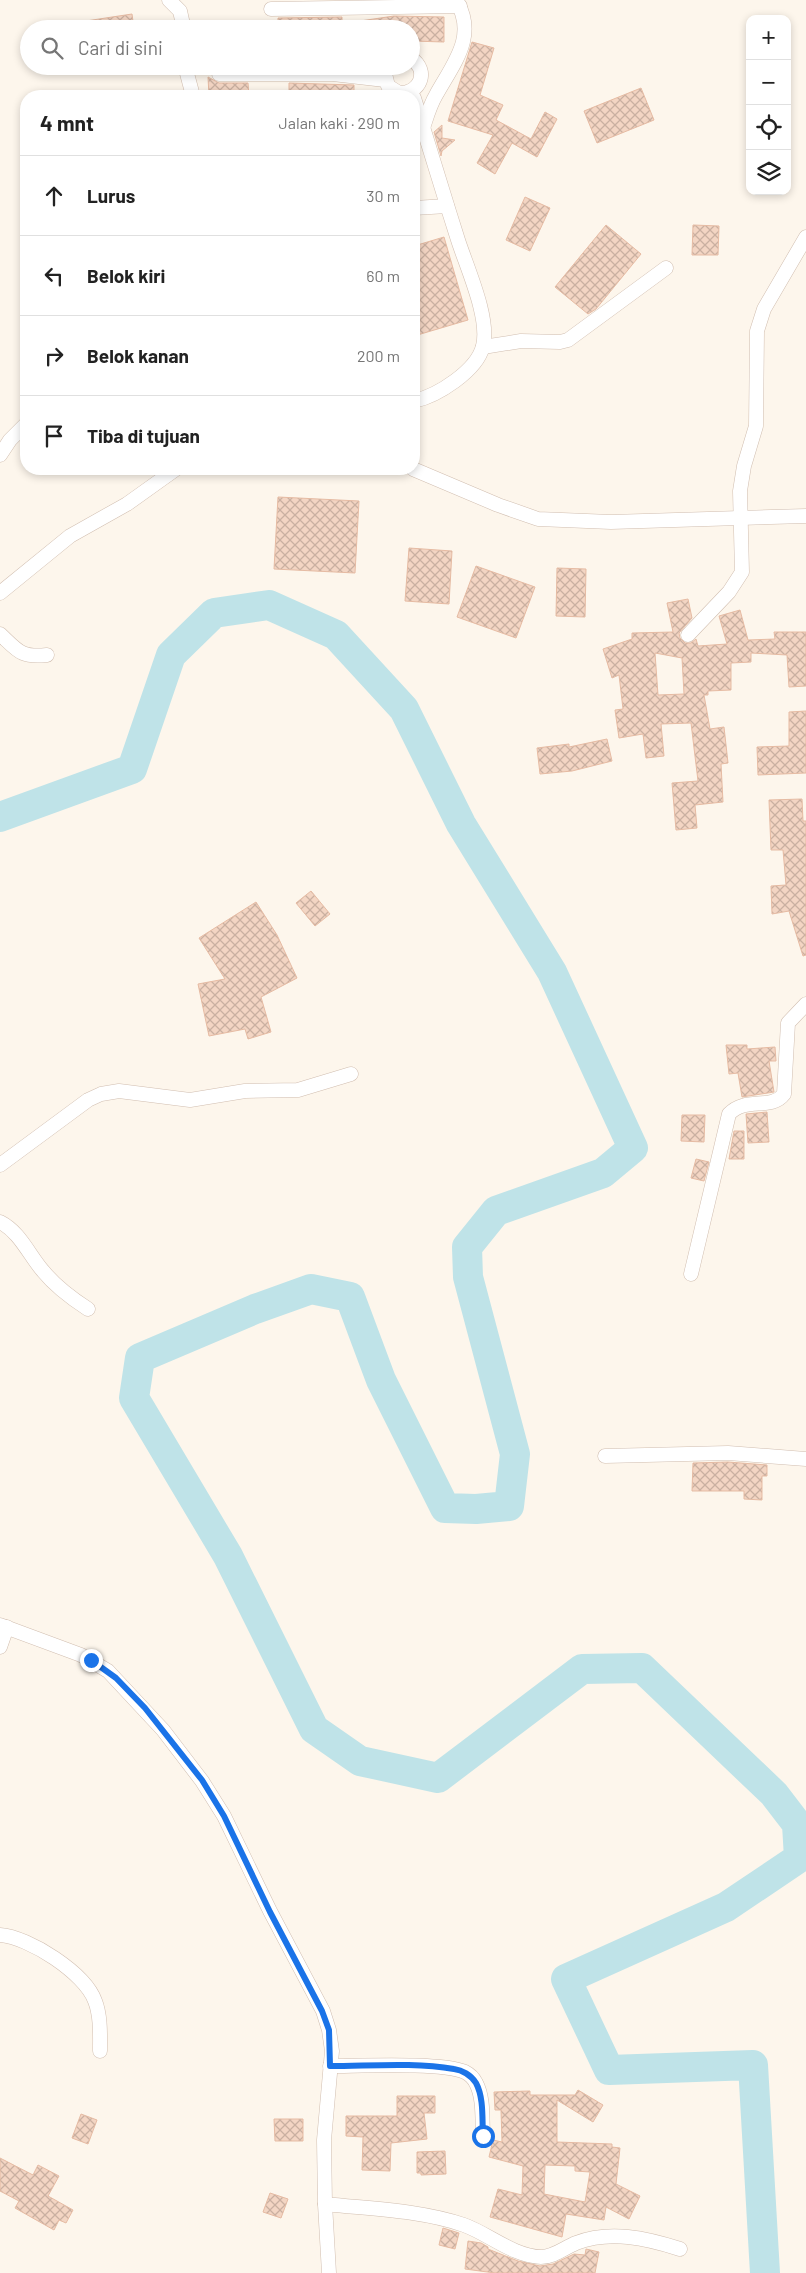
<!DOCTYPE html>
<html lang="id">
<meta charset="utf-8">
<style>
:root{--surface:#fff;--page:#f2f2f2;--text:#222;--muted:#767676;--line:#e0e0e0}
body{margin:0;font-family:Barlow,sans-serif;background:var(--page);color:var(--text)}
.controls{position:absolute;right:15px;top:15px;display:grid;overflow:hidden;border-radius:10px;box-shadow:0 2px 8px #0003}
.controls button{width:45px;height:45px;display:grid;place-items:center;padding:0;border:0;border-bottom:1px solid var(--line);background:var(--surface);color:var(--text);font:25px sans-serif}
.stop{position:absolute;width:15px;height:15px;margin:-11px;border:4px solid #1a73e8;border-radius:50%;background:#fff}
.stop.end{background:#1a73e8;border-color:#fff;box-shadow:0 1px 5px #0008}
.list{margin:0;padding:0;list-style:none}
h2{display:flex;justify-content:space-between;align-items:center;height:65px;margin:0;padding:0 20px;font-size:21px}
h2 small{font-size:16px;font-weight:400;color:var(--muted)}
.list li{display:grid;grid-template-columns:32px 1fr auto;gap:15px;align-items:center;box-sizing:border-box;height:80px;padding:0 20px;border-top:1px solid var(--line)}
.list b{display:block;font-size:19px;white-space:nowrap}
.list em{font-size:16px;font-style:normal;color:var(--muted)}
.icon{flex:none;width:28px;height:28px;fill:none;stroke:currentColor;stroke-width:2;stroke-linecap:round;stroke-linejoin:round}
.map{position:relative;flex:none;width:806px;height:2273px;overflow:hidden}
.search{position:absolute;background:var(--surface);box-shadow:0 2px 8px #0003;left:20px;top:20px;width:400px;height:55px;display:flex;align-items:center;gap:12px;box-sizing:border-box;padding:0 18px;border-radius:28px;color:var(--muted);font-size:19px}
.panel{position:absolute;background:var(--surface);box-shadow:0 2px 8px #0003;left:20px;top:90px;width:400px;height:385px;border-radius:20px}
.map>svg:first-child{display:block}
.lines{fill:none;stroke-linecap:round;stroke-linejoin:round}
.river{stroke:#bfe3e8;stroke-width:30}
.building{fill:url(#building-cross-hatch);stroke:#e6bba3;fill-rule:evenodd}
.street-casing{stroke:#d1beb0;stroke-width:15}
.street{stroke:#fff;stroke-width:14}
.route{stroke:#1a73e8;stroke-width:6}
</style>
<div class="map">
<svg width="806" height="2273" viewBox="0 0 806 2273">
<defs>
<pattern id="building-cross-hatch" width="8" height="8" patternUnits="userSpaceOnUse" patternTransform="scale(1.25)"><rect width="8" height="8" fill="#f3d5c3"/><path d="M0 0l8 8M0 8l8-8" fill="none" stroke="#cab0a1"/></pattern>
</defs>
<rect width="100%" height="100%" fill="#fdf6ec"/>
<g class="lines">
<!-- river -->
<path class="river" d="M 0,817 L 132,769 L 171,655 L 214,613 L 269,605 L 336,635 L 404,709 L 461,824 L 552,972 L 633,1148 L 603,1173 L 496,1211 L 467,1247 L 468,1277 L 515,1454 L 509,1506 L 476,1509 L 445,1508 L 381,1380 L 350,1297 L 311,1289 L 255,1309 L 140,1358 L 134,1398 L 228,1556 L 314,1729 L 360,1761 L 438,1778 L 582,1669 L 642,1668 L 774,1794 L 797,1824 L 799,1858 L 726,1907 L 566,1979 L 609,2070 L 753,2065 L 765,2273"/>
</g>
<!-- building -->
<g class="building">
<path d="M 132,14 L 134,29 L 87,29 L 86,21 Z"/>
<path d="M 394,16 L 444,17 L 444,42 L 412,41 L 412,29 L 361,29 L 360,21 Z"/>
<path d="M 342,17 L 342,29 L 278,29 L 278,18 Z"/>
<path d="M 472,42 L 494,48 L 480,95 L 503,105 L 496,120 L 531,139 L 545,112 L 557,119 L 537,157 L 512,143 L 495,174 L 477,163 L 493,135 L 448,121 Z"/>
<path d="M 208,77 L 219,83 L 248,83 L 249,96 L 209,96 Z"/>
<path d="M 289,83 L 354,85 L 354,96 L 289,96 Z"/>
<path d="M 641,88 L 654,120 L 597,143 L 584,111 Z"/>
<path d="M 442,125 L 442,138 L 455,140 L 442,151 L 441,156 L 434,132 Z"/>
<path d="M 525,197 L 550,208 L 530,251 L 506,240 Z"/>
<path d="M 606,225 L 641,254 L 596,309 L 588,314 L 555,287 Z"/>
<path d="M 693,225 L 719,226 L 718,255 L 692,255 Z"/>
<path d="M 444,237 L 468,320 L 414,336 L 414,246 Z"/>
<path d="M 278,497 L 359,501 L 355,573 L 274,569 Z"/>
<path d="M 409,548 L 452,551 L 449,604 L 405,601 Z"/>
<path d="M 476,566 L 535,587 L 516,638 L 457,617 Z"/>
<path d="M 557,568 L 586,569 L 585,617 L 556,616 Z"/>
<path d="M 688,599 L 692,618 L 679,633 L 680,638 L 685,643 L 691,643 L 696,639 L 698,646 L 727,644 L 719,616 L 740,610 L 748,640 L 775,639 L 774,632 L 806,632 L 806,686 L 789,687 L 787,655 L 751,653 L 751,662 L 731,663 L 731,690 L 708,691 L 708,695 L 704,695 L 710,729 L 724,727 L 728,763 L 721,764 L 723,802 L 695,805 L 697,828 L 676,830 L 672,783 L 698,781 L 691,723 L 661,724 L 664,756 L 646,758 L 643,734 L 619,738 L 615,710 L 623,709 L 619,675 L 612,678 L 603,649 L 632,639 L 632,633 L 673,632 L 667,603 ZM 655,653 L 682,658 L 684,694 L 658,695 Z"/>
<path d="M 806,711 L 806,773 L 758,775 L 757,747 L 789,746 L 789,712 Z"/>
<path d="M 607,739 L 612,761 L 572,771 L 540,774 L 537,748 L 569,744 L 569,747 Z"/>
<path d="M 802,799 L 803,821 L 806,821 L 806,955 L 803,956 L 789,911 L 772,914 L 771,886 L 786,885 L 783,850 L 771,850 L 769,800 Z"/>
<path d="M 311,891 L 330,914 L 315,926 L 296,903 Z"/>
<path d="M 256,902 L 277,935 L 297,978 L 261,997 L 271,1032 L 248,1039 L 245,1029 L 209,1036 L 198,984 L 225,979 L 199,938 Z"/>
<path d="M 726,1045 L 747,1045 L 747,1049 L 775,1047 L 776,1061 L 769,1061 L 774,1092 L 742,1097 L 738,1073 L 729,1074 Z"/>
<path d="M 767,1112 L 769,1142 L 748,1143 L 746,1114 Z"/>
<path d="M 682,1115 L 705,1115 L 704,1142 L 681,1141 Z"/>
<path d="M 734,1131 L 744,1131 L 744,1159 L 729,1159 Z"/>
<path d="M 696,1159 L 709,1162 L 704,1181 L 691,1178 Z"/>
<path d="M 728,1462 L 767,1465 L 767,1476 L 762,1476 L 762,1500 L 744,1499 L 744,1491 L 692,1491 L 693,1463 Z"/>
<path d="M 578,2090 L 603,2105 L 593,2122 L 557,2100 L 557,2142 L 612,2144 L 612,2147 L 620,2148 L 616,2184 L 640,2196 L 629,2219 L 606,2207 L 604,2220 L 566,2214 L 562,2237 L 490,2217 L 498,2189 L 522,2195 L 523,2166 L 489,2157 L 493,2140 L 502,2142 L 501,2110 L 495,2110 L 494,2092 L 530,2091 L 530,2095 L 575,2095 ZM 545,2165 L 575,2166 L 575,2171 L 590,2172 L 585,2202 L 544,2194 Z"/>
<path d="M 397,2096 L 435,2096 L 435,2113 L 424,2113 L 427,2139 L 391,2143 L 390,2171 L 362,2170 L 363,2137 L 346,2136 L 346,2116 L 397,2116 Z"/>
<path d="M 81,2114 L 97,2120 L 88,2144 L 72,2138 Z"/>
<path d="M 274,2119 L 303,2119 L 303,2141 L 275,2141 Z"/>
<path d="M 445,2151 L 446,2174 L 421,2175 L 421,2173 L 417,2173 L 417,2152 Z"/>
<path d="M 0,2158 L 33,2175 L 38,2165 L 59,2176 L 48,2196 L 73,2210 L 66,2223 L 59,2220 L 54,2230 L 15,2208 L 19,2201 L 0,2191 Z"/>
<path d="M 270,2193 L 288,2199 L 281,2218 L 263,2212 Z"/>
<path d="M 443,2228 L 459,2233 L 455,2249 L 439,2245 Z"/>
<path d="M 468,2241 L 481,2243 L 488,2247 L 488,2249 L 518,2261 L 540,2266 L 553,2264 L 574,2254 L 585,2255 L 586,2249 L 599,2252 L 595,2273 L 495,2273 L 465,2269 Z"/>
</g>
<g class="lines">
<defs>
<g id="street">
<path d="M 169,0 L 180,11 L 184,29"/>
<path d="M 271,9 L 460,6"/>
<path d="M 185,66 L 193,96"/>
<path d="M 387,66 L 385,74 L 388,86 L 399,93 C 420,94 430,71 411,58"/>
<path d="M 219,74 L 333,74 L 385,80"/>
<path d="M 414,98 C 429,146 443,193 458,240 C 467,268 490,318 483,346 C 477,371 437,396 414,401"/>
<path d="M 423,128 C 427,116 430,105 436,95 C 453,64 478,36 456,0"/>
<path d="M 414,208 L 447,206"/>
<path d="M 483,347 L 521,341 L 560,342 L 568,340 L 666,268"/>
<path d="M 0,455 L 10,440 L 26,424"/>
<path d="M 413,469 L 498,505 L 538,519 L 611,522 L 806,516"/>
<path d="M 0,593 L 70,536 L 127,504 L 176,469"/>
<path d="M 0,634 C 18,651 21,658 47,655"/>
<path d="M 688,635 L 729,592 L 742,572 L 740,491 L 744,466 L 756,426 L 757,331 L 764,309 L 806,237"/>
<path d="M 0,1165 L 88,1100 L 101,1094 L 119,1091 L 190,1100 L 245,1091 L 298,1090 L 351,1074"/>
<path d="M 0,1222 C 20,1232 29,1255 43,1271 C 56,1287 71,1298 88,1309"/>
<path d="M 691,1274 L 729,1114 C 746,1096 771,1111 784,1094 L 788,1023 L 806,1004"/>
<path d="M 605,1456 L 728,1453 L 806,1459"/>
<path d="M 0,1625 L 81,1655 L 108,1671 L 163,1730 L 202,1781 L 224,1816 L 270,1911 L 323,2011 L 329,2030 L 332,2051 L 324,2140 L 325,2204 L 329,2273"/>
<path d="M 0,1647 L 7,1627"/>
<path d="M 0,1935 C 29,1937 85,1973 95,2001 C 101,2016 100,2036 100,2051"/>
<path d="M 330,2066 C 359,2066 442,2062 465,2072 C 469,2074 474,2079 476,2083 C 484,2098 482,2119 483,2136"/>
<path d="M 325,2204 C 370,2209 420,2210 464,2225 C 489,2234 513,2256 541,2257 C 554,2257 564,2248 576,2243 C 610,2230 646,2238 680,2249"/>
</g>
</defs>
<!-- street casing -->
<use href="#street" class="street-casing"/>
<!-- street -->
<use href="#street" class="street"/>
</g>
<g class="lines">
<!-- route -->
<path class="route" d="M 91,1660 L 116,1678 L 145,1708 L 202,1780 L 224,1816 L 270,1912 L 322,2011 L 329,2030 L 330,2066 C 370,2066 414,2062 454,2069 C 462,2070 471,2075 476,2083 C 484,2098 482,2119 483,2136"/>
</g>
</svg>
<div class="controls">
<button>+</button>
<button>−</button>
<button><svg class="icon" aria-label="locate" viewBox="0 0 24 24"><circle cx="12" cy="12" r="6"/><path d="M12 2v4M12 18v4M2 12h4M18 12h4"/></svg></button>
<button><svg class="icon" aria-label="layers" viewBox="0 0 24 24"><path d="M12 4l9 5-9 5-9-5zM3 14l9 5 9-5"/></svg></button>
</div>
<div class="stop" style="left:483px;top:2136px"></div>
<div class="stop end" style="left:91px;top:1660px"></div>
<div class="search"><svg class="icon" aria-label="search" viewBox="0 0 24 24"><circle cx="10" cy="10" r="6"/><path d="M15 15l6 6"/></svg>Cari di sini</div>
<section class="panel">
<h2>4 mnt<small>Jalan kaki · 290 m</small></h2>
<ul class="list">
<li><svg class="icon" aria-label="ahead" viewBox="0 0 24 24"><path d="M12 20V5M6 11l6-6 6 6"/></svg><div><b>Lurus</b></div><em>30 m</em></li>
<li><svg class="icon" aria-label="left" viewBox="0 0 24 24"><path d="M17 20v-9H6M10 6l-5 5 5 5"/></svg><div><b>Belok kiri</b></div><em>60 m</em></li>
<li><svg class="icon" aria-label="right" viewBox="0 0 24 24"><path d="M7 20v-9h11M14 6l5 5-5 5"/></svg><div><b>Belok kanan</b></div><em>200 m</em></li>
<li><svg class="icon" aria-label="arrive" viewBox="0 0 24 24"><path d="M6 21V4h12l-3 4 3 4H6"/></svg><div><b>Tiba di tujuan</b></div></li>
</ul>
</section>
</div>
